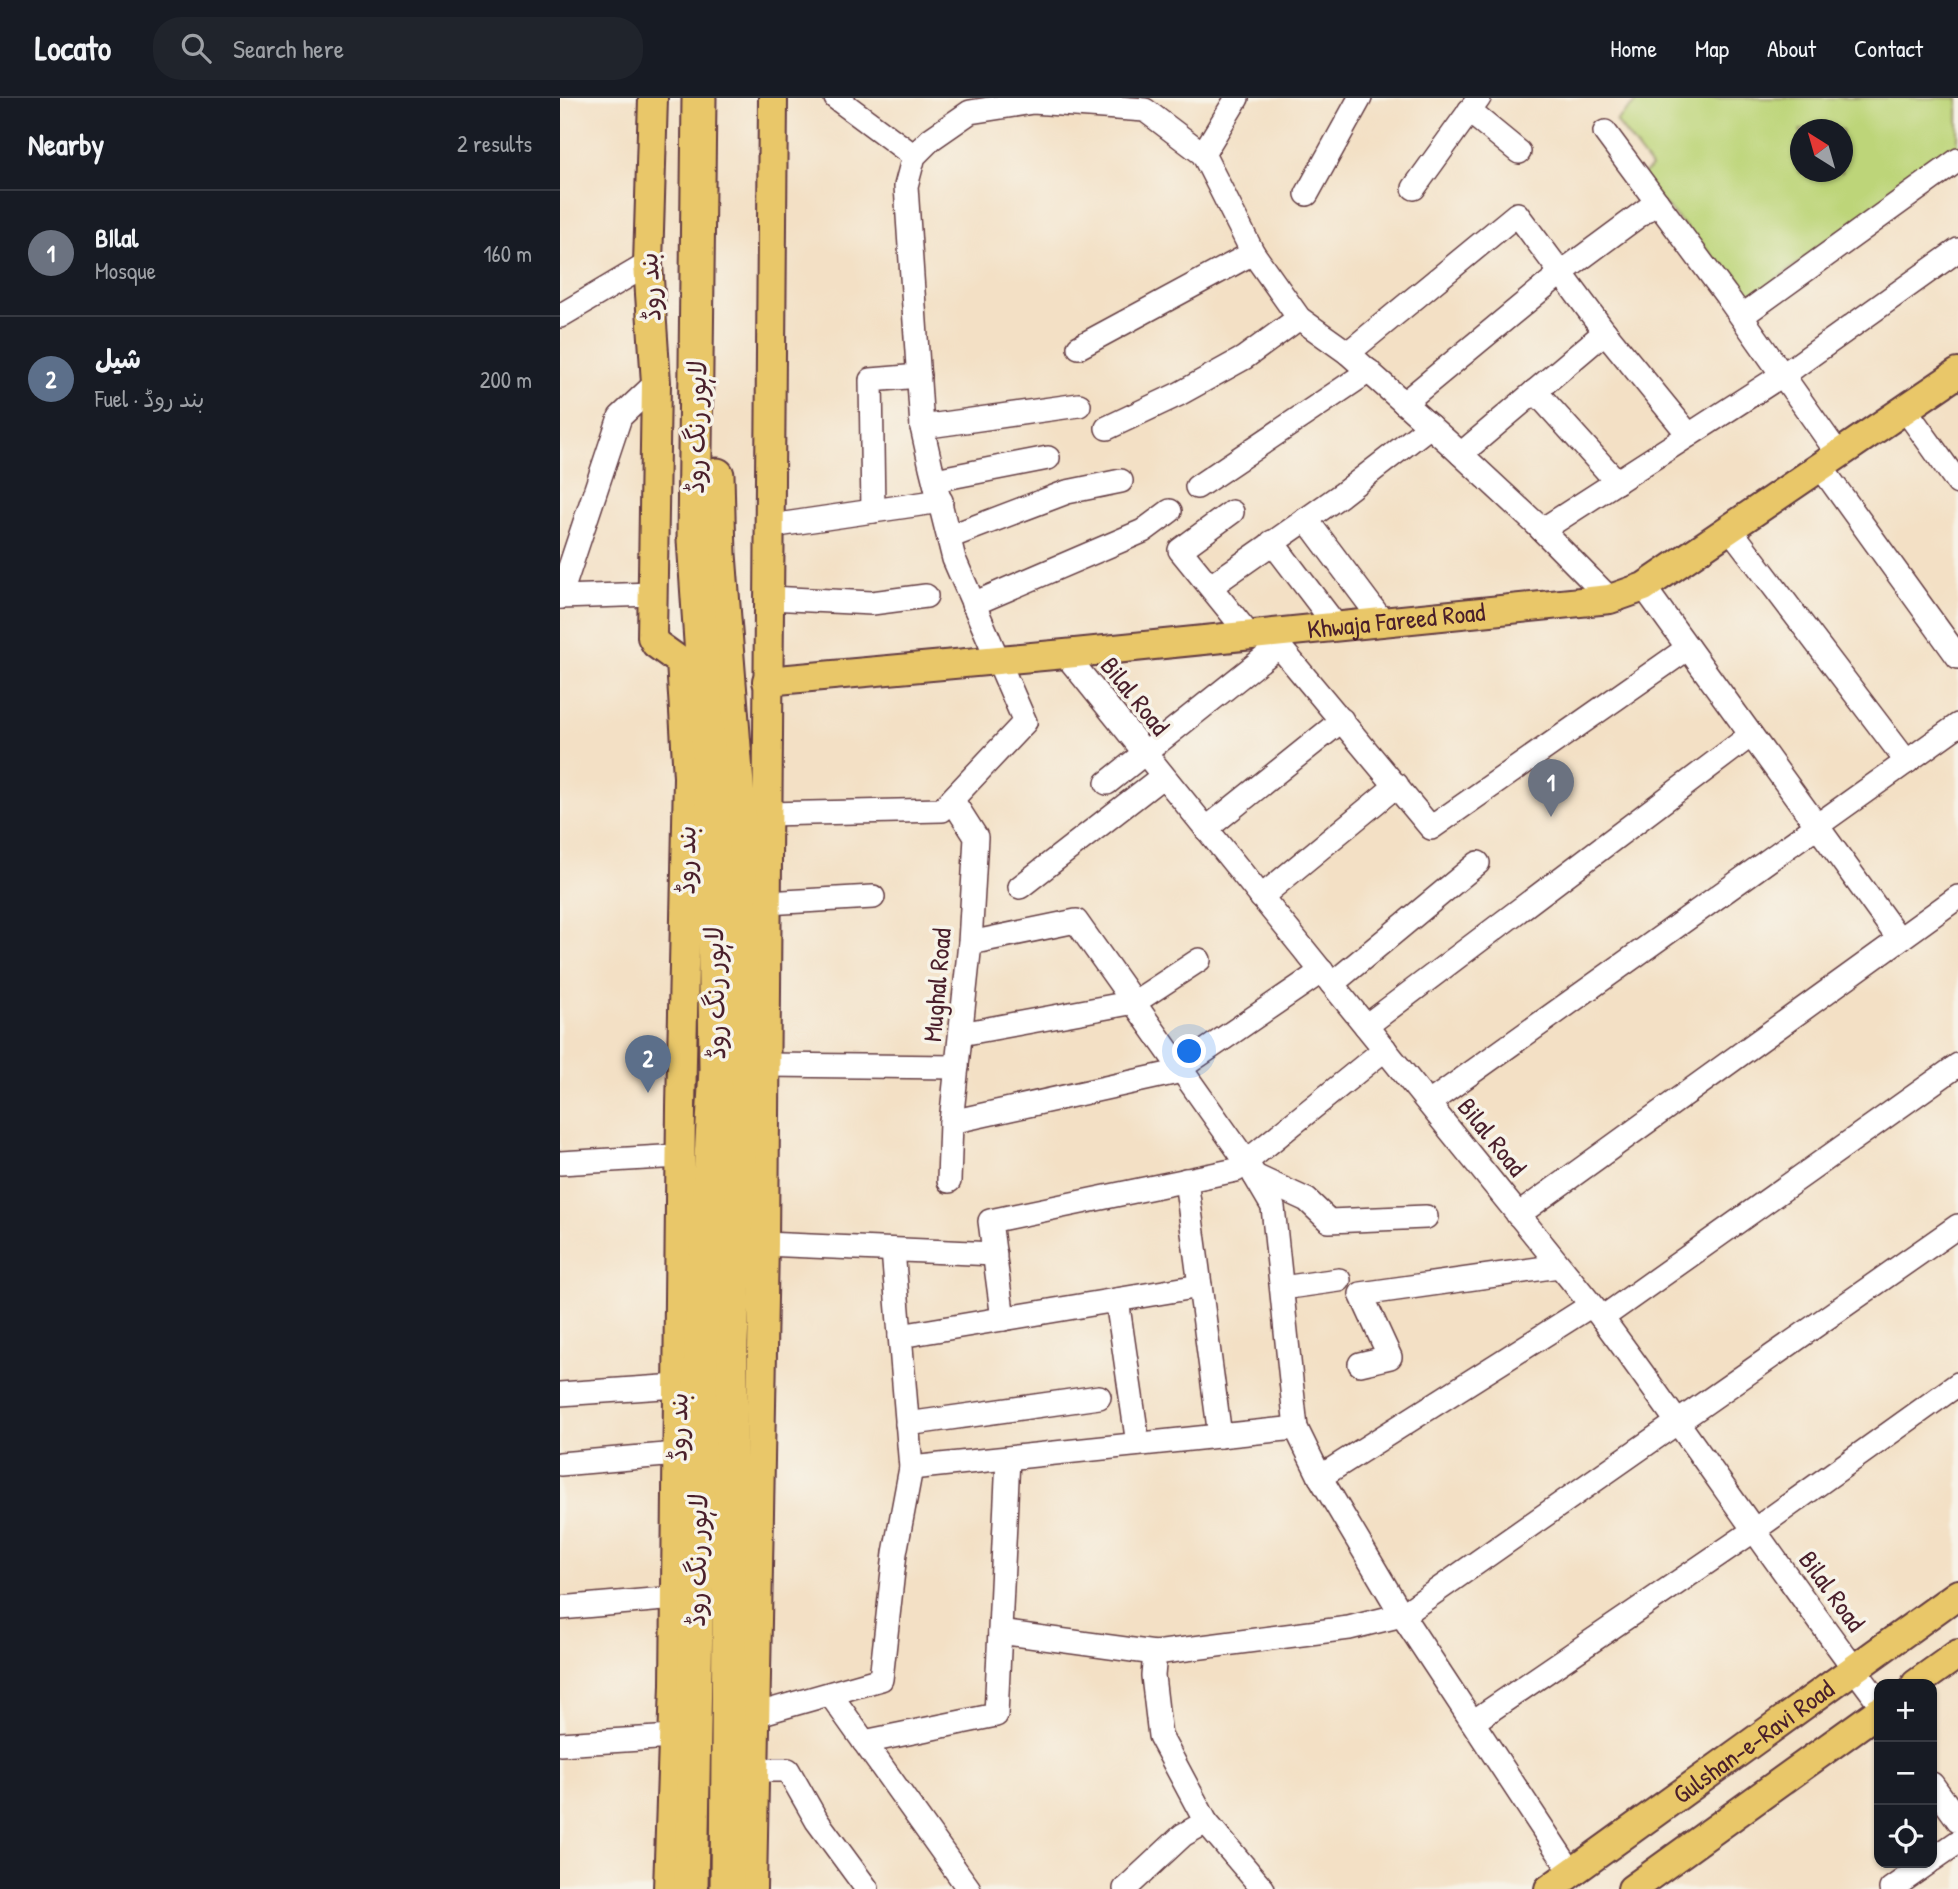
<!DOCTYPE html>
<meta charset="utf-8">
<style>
:root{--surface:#171b24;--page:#20242c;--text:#f1f3f6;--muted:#9ea1a6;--line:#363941;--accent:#1f6fb2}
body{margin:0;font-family:"Patrick Hand","Playpen Sans Arabic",sans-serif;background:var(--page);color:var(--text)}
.controls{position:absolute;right:21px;bottom:21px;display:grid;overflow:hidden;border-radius:14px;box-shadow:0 2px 5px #0004}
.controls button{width:63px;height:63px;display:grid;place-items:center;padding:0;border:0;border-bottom:2px solid var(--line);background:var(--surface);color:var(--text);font:35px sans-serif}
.compass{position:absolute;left:1230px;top:21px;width:63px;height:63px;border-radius:50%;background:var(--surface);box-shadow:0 2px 5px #0004;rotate:323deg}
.you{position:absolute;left:630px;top:954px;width:24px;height:24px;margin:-18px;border:5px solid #fff;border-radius:50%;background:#1a73e8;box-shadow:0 0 0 10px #1a73e833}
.badge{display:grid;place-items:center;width:46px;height:46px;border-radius:50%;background:var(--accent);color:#fff;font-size:23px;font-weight:700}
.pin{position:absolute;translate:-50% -58px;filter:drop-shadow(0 2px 4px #0008)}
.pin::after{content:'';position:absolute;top:37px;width:24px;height:21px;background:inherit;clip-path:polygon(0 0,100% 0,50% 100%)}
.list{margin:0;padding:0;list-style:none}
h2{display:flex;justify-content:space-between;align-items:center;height:91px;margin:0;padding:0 28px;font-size:30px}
h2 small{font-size:23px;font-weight:400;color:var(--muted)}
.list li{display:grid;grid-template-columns:46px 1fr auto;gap:21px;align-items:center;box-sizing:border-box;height:126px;padding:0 28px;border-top:2px solid var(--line)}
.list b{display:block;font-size:26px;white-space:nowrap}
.list p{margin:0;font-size:23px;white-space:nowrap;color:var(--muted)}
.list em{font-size:23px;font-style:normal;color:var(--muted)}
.icon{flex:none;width:38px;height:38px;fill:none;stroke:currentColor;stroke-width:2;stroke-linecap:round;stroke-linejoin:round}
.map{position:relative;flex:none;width:1398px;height:1791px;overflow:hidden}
header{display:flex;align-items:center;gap:42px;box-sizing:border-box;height:98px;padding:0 35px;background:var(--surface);border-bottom:2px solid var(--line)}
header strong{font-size:33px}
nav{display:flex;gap:38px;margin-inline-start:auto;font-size:24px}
.search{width:490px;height:63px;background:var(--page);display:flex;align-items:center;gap:18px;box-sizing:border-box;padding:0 24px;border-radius:28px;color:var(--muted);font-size:26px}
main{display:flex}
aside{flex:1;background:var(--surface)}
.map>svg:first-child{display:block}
.green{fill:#bdd579;stroke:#847a52;stroke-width:2;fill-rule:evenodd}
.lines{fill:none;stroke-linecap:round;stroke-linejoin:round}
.minor-casing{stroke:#633c42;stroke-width:26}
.major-casing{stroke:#633c42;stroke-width:32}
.highway-casing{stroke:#633c42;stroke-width:37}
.minor{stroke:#fff;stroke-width:23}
.major{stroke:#e9c769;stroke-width:28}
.highway{stroke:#e9c769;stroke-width:33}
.labels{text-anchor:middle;stroke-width:7;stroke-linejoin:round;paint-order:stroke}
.street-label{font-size:26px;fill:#4a1f2b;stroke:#f7f3e8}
</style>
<header>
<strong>Locato</strong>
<div class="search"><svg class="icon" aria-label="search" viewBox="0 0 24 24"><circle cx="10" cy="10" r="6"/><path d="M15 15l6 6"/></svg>Search here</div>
<nav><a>Home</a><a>Map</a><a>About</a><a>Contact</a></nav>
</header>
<main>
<aside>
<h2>Nearby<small>2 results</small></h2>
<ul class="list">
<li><span class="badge" style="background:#6b7280">1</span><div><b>BIlal</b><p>Mosque</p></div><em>160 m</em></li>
<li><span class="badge" style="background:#5c6f8a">2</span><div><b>شیل</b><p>Fuel · بند روڈ</p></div><em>200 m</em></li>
</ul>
</aside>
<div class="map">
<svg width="1398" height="1791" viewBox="0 0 1398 1791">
<rect width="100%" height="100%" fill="#f7f3e8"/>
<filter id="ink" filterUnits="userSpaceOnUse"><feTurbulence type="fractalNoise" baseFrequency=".0143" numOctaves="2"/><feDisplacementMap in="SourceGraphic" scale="14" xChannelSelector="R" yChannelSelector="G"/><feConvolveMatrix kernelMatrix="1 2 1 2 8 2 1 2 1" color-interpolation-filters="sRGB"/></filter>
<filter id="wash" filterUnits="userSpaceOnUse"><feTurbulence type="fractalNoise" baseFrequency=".00686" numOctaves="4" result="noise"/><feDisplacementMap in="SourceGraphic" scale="28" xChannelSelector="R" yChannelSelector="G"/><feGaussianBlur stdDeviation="1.57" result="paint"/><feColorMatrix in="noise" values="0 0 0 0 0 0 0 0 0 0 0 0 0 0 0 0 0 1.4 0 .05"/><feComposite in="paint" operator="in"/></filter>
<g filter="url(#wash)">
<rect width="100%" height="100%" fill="#f3e0c5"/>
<!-- green -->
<path class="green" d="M 1080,0 L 1398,0 L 1398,48 L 1191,200 L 1080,80 L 1091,69 L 1056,23 ZM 1240,32 L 1282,32 L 1282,74 L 1240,74 Z"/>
</g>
<g filter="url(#ink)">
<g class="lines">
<defs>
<g id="minor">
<path d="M 276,0 L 354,58"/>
<path d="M 909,13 L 959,54"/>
<path d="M 1045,34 L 1166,197 L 1279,357"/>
<path d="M 643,56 L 677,0"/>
<path d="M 854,90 L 919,0"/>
<path d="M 747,96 L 800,0"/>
<path d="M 0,218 L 88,166"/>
<path d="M 1182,218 L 1398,62"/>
<path d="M 519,249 L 693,155"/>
<path d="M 788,255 L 957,116 L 1045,234"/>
<path d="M 975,293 L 1057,384"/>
<path d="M 844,305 L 1001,175 L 1097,104"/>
<path d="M 1345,311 L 1398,385"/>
<path d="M 362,329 L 519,307"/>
<path d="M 547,330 L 619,296 L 684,260 L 739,220"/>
<path d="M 901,356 L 1045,234 L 1129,337"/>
<path d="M 1261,369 L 1398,559"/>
<path d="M 375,382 L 488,360"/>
<path d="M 637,389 L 809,273"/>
<path d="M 313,413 L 311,282 L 359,278"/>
<path d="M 672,414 L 620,452 L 690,538"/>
<path d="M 746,421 L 823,524"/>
<path d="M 211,428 L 381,403"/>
<path d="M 1170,431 L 1347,664"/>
<path d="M 982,432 L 1236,268 L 1398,152"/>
<path d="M 389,439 L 507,394 L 561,383"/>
<path d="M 712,444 L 777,529"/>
<path d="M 651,488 L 781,397 L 870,328"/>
<path d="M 1084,489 L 1339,841"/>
<path d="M 0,499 L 60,319 L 96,285"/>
<path d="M 0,499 L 93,496"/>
<path d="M 209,500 L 312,505 L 366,498"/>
<path d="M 413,506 L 583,433 L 610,413"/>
<path d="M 709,536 L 871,730 L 1128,550"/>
<path d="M 505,556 L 1042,1220 C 1136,1347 1224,1478 1319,1604"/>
<path d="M 547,685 L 719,548"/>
<path d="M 207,716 L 382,712 L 465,624 L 394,461 L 371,369 L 362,329 L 346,88 L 354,58 L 371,41 L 410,14 L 473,4 L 585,12 L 643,56 L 693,155 L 739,220 L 788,255 L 889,345 L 976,426 L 1050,501"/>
<path d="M 646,731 L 782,622"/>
<path d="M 460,789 L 603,678"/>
<path d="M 701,799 L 837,687"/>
<path d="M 206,805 L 313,799"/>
<path d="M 410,845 L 516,823 L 686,1063 L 713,1109 L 736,1330 L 760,1379 L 842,1517 L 1012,1775"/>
<path d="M 772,886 L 918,765"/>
<path d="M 806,928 L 1191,637"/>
<path d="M 401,936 L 575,904 L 639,862"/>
<path d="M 205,967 L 397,969"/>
<path d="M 869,1005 L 1398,627"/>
<path d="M 391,1024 L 613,975 L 762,873"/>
<path d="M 0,1065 L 120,1058"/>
<path d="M 695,1078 L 747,1102 L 769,1123 L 866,1119"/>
<path d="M 626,1082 L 660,1338"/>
<path d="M 389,1083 L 391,1024 L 410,845 L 416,739 L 393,703"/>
<path d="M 958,1117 L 1398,799"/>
<path d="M 204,1146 L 435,1156"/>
<path d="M 722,1190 L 779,1182"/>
<path d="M 557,1202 L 578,1346"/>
<path d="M 1042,1220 L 1398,967"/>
<path d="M 443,1221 L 430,1123 L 676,1072 L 825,951"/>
<path d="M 340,1238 L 640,1188"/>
<path d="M 800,1266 L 830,1259 L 801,1196 L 999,1168"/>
<path d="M 0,1296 L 118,1288"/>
<path d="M 347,1326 L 539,1299"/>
<path d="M 0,1366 L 117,1356"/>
<path d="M 351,1370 L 736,1330"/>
<path d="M 760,1379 L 1030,1208"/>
<path d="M 0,1510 L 116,1500"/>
<path d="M 440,1534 L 595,1555"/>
<path d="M 270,1596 L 409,1791"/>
<path d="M 195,1617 L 321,1581 L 335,1455 L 351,1370 L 333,1152"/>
<path d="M 913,1624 L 1193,1433 L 1398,1286"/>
<path d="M 304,1644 L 436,1617 L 448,1360"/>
<path d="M 0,1646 L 113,1639"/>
<path d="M 194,1672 L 228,1672 L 257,1723 L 307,1791"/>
<path d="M 1372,1686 L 1398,1722"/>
<path d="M 646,1724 L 703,1791"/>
<path d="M 1372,1762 L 1398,1744"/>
<path d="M 565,1791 L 623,1737 L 646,1724 L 600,1638 L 593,1578 L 595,1555 L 789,1530 L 842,1517 L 1398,1128"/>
<path d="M 1331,1791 L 1368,1765"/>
</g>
<g id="major">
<path d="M 93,0 L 88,166 L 96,285 L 92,539 L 96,546 L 121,564 L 128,679 L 121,1009 L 115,1586 L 108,1791"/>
<path id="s1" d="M 207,583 L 505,556 L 1050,501 L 1084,489 L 1398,275"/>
<path d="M 1356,1586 L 1398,1556"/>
<path d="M 192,1791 L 204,1146 L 213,0"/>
<path id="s2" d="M 989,1791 L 1398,1496"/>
<path d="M 1072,1791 L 1319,1613"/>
</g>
<g id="highway">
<path d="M 157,377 L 159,456 L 179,713 L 183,973 L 171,1245 L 167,1791"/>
<path d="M 131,1791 L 141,1243 L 156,971 L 153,717 L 134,442 L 139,0"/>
</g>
</defs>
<!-- minor casing -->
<use href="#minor" class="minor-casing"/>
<!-- major casing -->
<use href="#major" class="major-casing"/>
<!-- highway casing -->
<use href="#highway" class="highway-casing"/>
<!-- minor -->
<use href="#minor" class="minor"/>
<!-- major -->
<use href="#major" class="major"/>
<!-- highway -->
<use href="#highway" class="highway"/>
</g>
</g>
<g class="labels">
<!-- street labels -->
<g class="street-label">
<text transform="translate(90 189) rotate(-93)" y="9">بند روڈ</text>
<text transform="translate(136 329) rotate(-89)" y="9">لاہور رنگ روڈ</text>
<text dy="9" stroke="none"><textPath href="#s1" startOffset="632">Khwaja Fareed Road</textPath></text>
<text transform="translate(575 598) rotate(51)" y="9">Bilal Road</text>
<text transform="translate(126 762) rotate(-89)" y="9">بند روڈ</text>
<text transform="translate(377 887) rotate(-85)" y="9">Mughal Road</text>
<text transform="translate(155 895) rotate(-91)" y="9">لاہور رنگ روڈ</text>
<text transform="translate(932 1039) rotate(51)" y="9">Bilal Road</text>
<text transform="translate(118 1329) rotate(-89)" y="9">بند روڈ</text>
<text transform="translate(137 1462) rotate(-89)" y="9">لاہور رنگ روڈ</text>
<text transform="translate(1272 1493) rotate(54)" y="9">Bilal Road</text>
<text dy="9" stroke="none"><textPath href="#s2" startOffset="252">Gulshan-e-Ravi Road</textPath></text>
</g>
</g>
</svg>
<div class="controls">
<button>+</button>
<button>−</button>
<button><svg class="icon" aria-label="locate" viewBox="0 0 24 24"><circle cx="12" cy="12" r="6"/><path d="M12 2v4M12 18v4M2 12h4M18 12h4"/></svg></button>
</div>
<svg class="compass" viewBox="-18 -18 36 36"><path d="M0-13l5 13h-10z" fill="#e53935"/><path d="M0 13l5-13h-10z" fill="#9ea1a6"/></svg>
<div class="you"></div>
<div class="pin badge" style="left:991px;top:719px;background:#6b7280">1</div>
<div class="pin badge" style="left:88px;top:995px;background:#5c6f8a">2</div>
</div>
</main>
